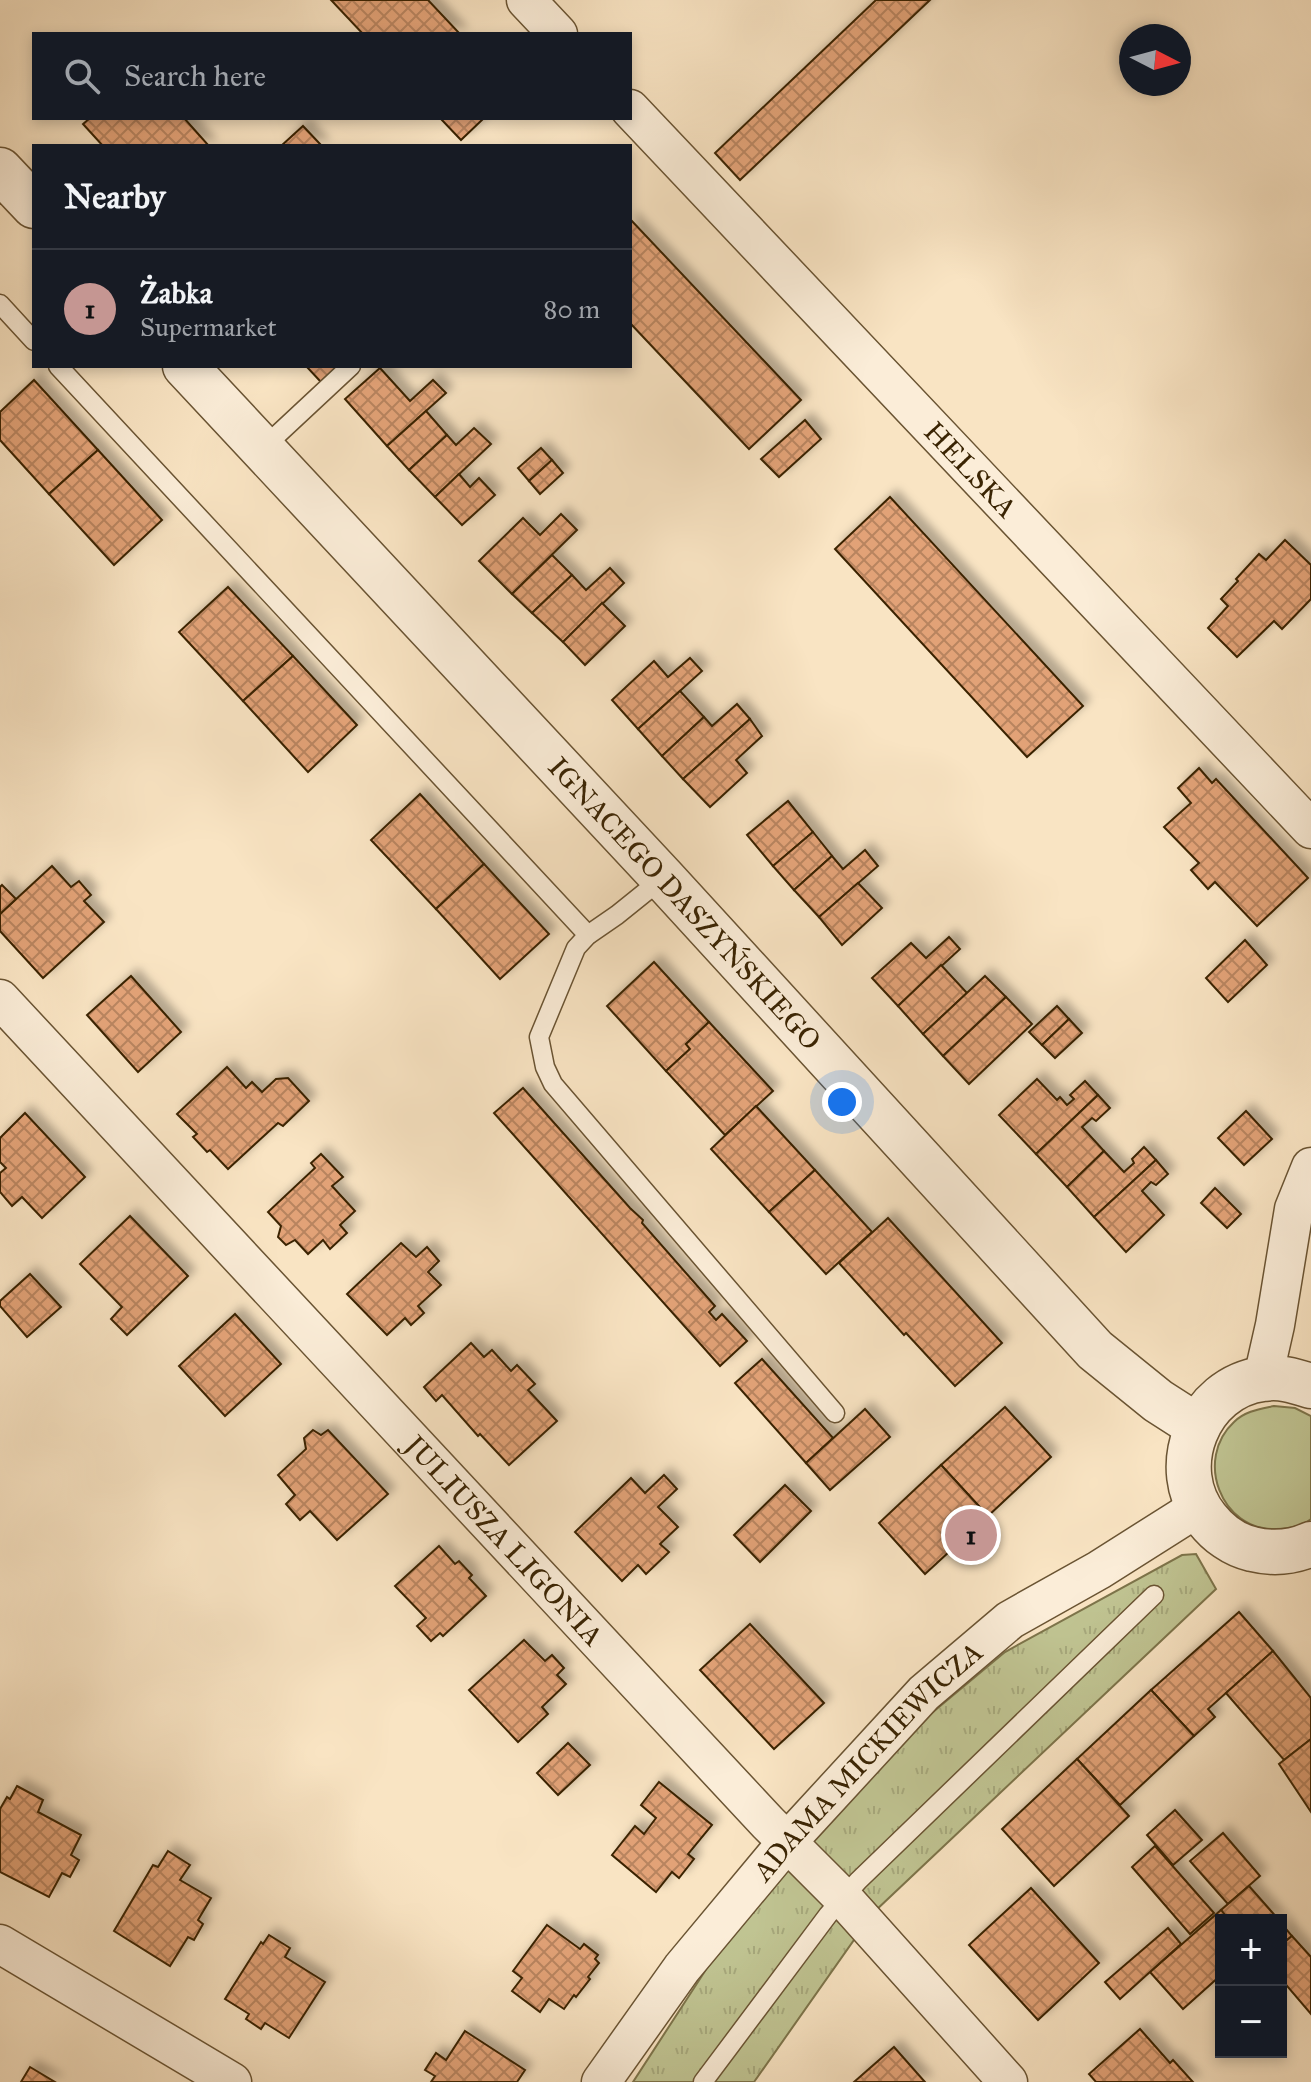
<!DOCTYPE html>
<meta charset="utf-8">
<style>
:root{--surface:#171b24;--page:#20242c;--text:#f1f3f6;--muted:#9ea1a6;--line:#363941;--accent:#c59692}
body{margin:0;font-family:"IM FELL Great Primer",serif;background:var(--page);color:var(--text)}
.controls{position:absolute;right:24px;bottom:24px;display:grid;overflow:hidden;border-radius:0px;box-shadow:0 4px 12px #0003}
.controls button{width:72px;height:72px;display:grid;place-items:center;padding:0;border:0;border-bottom:2px solid var(--line);background:var(--surface);color:var(--text);font:40px sans-serif}
.compass{position:absolute;left:1119px;top:24px;width:72px;height:72px;border-radius:50%;background:var(--surface);box-shadow:0 4px 12px #0003;rotate:96deg}
.you{position:absolute;left:842px;top:1102px;width:28px;height:28px;margin:-20px;border:6px solid #fff;border-radius:50%;background:#1a73e8;box-shadow:0 0 0 12px #1a73e833}
.badge{display:grid;place-items:center;width:52px;height:52px;border-radius:50%;background:var(--accent);color:#111;font-size:26px;font-weight:700}
.pin{position:absolute;translate:-50% -50%;border:4px solid #fff;box-shadow:0 2px 8px #0006}
.list{margin:0;padding:0;list-style:none}
h2{display:flex;justify-content:space-between;align-items:center;height:104px;margin:0;padding:0 32px;font-size:34px}
h2 small{font-size:26px;font-weight:400;color:var(--muted)}
.list li{display:grid;grid-template-columns:52px 1fr auto;gap:24px;align-items:center;box-sizing:border-box;height:120px;padding:0 32px;border-top:2px solid var(--line)}
.list b{display:block;font-size:30px;white-space:nowrap}
.list p{margin:0;font-size:26px;white-space:nowrap;color:var(--muted)}
.list em{font-size:26px;font-style:normal;color:var(--muted)}
.icon{flex:none;width:44px;height:44px;fill:none;stroke:currentColor;stroke-width:2;stroke-linecap:round;stroke-linejoin:round}
.map{position:relative;flex:none;width:1311px;height:2082px;overflow:hidden}
.search{position:absolute;background:var(--surface);box-shadow:0 4px 12px #0003;left:32px;top:32px;width:600px;height:88px;display:flex;align-items:center;gap:20px;box-sizing:border-box;padding:0 28px;border-radius:0px;color:var(--muted);font-size:30px}
.panel{position:absolute;background:var(--surface);box-shadow:0 4px 12px #0003;left:32px;top:144px;width:600px;height:224px;border-radius:0px}
.map>svg:first-child{display:block}
.grass{fill:#c0c492;stroke:#7d744a;stroke-width:2}
.park{fill:url(#park-tufts);stroke:#7d744a;stroke-width:2}
.building{fill:url(#building-cross-hatch);stroke:#3a2403;stroke-width:2;filter:url(#shadow)}
.lines{fill:none;stroke-linecap:round;stroke-linejoin:round}
.service-casing{stroke:#6a5433;stroke-width:21}
.minor-casing{stroke:#6a5433;stroke-width:41}
.tertiary-casing{stroke:#6a5433;stroke-width:47}
.service{stroke:#fbedd8;stroke-width:18}
.minor{stroke:#fbedd8;stroke-width:38}
.tertiary{stroke:#fbedd8;stroke-width:44}
.labels{text-anchor:middle;stroke-width:6;stroke-linejoin:round;paint-order:stroke}
.street-label{font-size:28px;fill:#3a2403;stroke:#fbedd8}
</style>
<div class="map">
<svg width="1311" height="2082" viewBox="0 0 1311 2082">
<defs>
<pattern id="park-tufts" width="24" height="20" patternUnits="userSpaceOnUse" patternTransform="scale(2)"><rect width="24" height="20" fill="#c0c492"/><path d="M3 7l-1-3M5 7V3M7 7l1-3M15 17l-1-3M17 17v-4M19 17l1-3" fill="none" stroke="#a6a87c"/></pattern>
<pattern id="building-cross-hatch" width="8" height="8" patternUnits="userSpaceOnUse" patternTransform="scale(2)"><rect width="8" height="8" fill="#e2a277"/><path d="M0 0l8 8M0 8l8-8" fill="none" stroke="#b8845f"/></pattern>
<filter id="shadow"><feDropShadow dx="7" dy="-7" stdDeviation="4" flood-color="#0004"/></filter>
</defs>
<rect width="100%" height="100%" fill="#f9e4c3"/>
<filter id="stains"><feTurbulence type="fractalNoise" baseFrequency=".0025" numOctaves="4"/><feColorMatrix values="0 0 0 0 .2 0 0 0 0 .09 0 0 0 0 .02 0 0 0 .5 -.17"/></filter>
<radialGradient id="worn" r=".72"><stop offset=".6" stop-color="#630" stop-opacity="0"/><stop offset="1" stop-color="#630" stop-opacity=".3"/></radialGradient>
<!-- grass -->
<path class="grass" d="M 1274,1406 L 1295,1408 L 1311,1416 L 1311,1519 C 1301,1527 1289,1529 1276,1529 C 1221,1531 1194,1459 1234,1422 C 1245,1411 1260,1409 1274,1406 Z"/>
<!-- park -->
<path class="park" d="M 1196,1554 L 1216,1589 L 873,1913 L 754,2082 L 633,2082 L 707,1968 L 811,1842 L 927,1717 L 1005,1652 L 1182,1555 Z"/>
<!-- building -->
<g class="building">
<path d="M 331,0 L 428,0 L 460,34 L 363,34 Z"/>
<path d="M 876,0 L 930,0 L 740,180 L 715,153 Z"/>
<path d="M 90,118 L 184,118 L 209,146 L 103,146 L 83,124 Z"/>
<path d="M 440,118 L 484,118 L 461,140 Z"/>
<path d="M 303,126 L 322,146 L 281,146 Z"/>
<path d="M 630,219 L 801,400 L 749,449 L 630,323 Z"/>
<path d="M 306,366 L 338,366 L 321,382 Z"/>
<path d="M 380,368 L 410,401 L 433,380 L 446,393 L 387,446 L 345,399 Z"/>
<path d="M 34,380 L 98,450 L 49,494 L 0,440 L 0,412 Z"/>
<path d="M 426,411 L 447,435 L 409,470 L 387,446 Z"/>
<path d="M 805,420 L 821,439 L 779,477 L 761,459 Z"/>
<path d="M 474,428 L 491,444 L 435,497 L 409,470 L 447,435 L 456,445 Z"/>
<path d="M 541,448 L 552,460 L 529,481 L 518,468 Z"/>
<path d="M 98,450 L 162,520 L 114,565 L 49,494 Z"/>
<path d="M 552,460 L 563,473 L 540,494 L 529,481 Z"/>
<path d="M 459,474 L 470,487 L 479,478 L 495,495 L 462,525 L 435,497 Z"/>
<path d="M 890,497 L 1083,706 L 1027,757 L 835,549 Z"/>
<path d="M 561,514 L 577,530 L 512,594 L 479,561 L 523,518 L 540,535 Z"/>
<path d="M 1285,540 L 1311,565 L 1311,599 L 1282,629 L 1274,621 L 1237,657 L 1208,628 L 1228,606 L 1221,599 L 1238,581 L 1236,579 L 1259,554 L 1266,560 Z"/>
<path d="M 552,555 L 572,575 L 532,613 L 512,594 Z"/>
<path d="M 610,568 L 624,583 L 563,642 L 532,613 L 572,575 L 586,590 Z"/>
<path d="M 228,587 L 293,656 L 243,701 L 179,632 Z"/>
<path d="M 602,603 L 625,626 L 585,665 L 563,642 Z"/>
<path d="M 293,656 L 357,725 L 308,772 L 243,701 Z"/>
<path d="M 690,658 L 702,671 L 638,729 L 612,700 L 654,661 L 668,677 Z"/>
<path d="M 680,691 L 704,717 L 662,756 L 638,729 Z"/>
<path d="M 737,704 L 750,719 L 683,779 L 662,756 L 704,717 L 712,726 Z"/>
<path d="M 750,719 L 762,736 L 736,760 L 747,773 L 710,807 L 683,779 Z"/>
<path d="M 1199,768 L 1212,783 L 1216,779 L 1308,878 L 1257,926 L 1215,882 L 1208,889 L 1191,870 L 1199,863 L 1164,827 L 1191,803 L 1178,788 Z"/>
<path d="M 420,794 L 484,864 L 436,909 L 371,840 Z"/>
<path d="M 788,801 L 813,832 L 773,866 L 747,835 Z"/>
<path d="M 813,832 L 832,856 L 794,890 L 773,866 Z"/>
<path d="M 865,850 L 878,866 L 819,917 L 794,890 L 832,856 L 843,869 Z"/>
<path d="M 484,864 L 549,934 L 500,979 L 436,909 Z"/>
<path d="M 52,866 L 71,887 L 79,881 L 91,895 L 84,901 L 104,922 L 43,978 L 0,931 L 0,914 Z"/>
<path d="M 858,883 L 882,908 L 842,945 L 819,917 Z"/>
<path d="M 2,885 L 16,899 L 0,914 L 0,887 Z"/>
<path d="M 949,937 L 960,949 L 898,1006 L 872,978 L 911,943 L 926,958 Z"/>
<path d="M 1245,940 L 1267,965 L 1228,1002 L 1206,978 Z"/>
<path d="M 654,962 L 709,1022 L 686,1044 L 690,1049 L 666,1071 L 607,1006 Z"/>
<path d="M 941,965 L 967,993 L 923,1034 L 898,1006 Z"/>
<path d="M 131,976 L 181,1032 L 138,1072 L 87,1015 Z"/>
<path d="M 985,976 L 1006,997 L 943,1056 L 923,1034 Z"/>
<path d="M 1006,997 L 1032,1024 L 969,1084 L 943,1056 Z"/>
<path d="M 1057,1006 L 1069,1019 L 1042,1045 L 1029,1032 Z"/>
<path d="M 1069,1019 L 1082,1033 L 1055,1058 L 1042,1045 Z"/>
<path d="M 709,1022 L 773,1091 L 725,1135 L 666,1071 L 690,1049 L 686,1044 Z"/>
<path d="M 227,1067 L 246,1088 L 252,1082 L 262,1092 L 276,1079 L 288,1078 L 309,1101 L 283,1126 L 278,1123 L 228,1169 L 210,1150 L 207,1152 L 193,1137 L 197,1134 L 177,1114 Z"/>
<path d="M 1037,1079 L 1057,1100 L 1060,1097 L 1067,1105 L 1074,1099 L 1070,1095 L 1085,1081 L 1098,1095 L 1036,1154 L 999,1115 Z"/>
<path d="M 523,1088 L 630,1208 L 643,1220 L 642,1223 L 715,1306 L 709,1312 L 716,1320 L 722,1314 L 747,1341 L 720,1366 L 494,1113 Z"/>
<path d="M 1098,1095 L 1110,1108 L 1096,1121 L 1092,1118 L 1082,1127 L 1104,1151 L 1067,1187 L 1036,1154 Z"/>
<path d="M 756,1106 L 815,1170 L 769,1212 L 711,1149 Z"/>
<path d="M 1246,1111 L 1272,1139 L 1244,1165 L 1218,1138 Z"/>
<path d="M 25,1113 L 85,1177 L 42,1218 L 22,1197 L 12,1206 L 0,1192 L 0,1173 L 6,1168 L 0,1162 L 0,1138 Z"/>
<path d="M 1144,1147 L 1156,1160 L 1094,1217 L 1067,1187 L 1104,1151 L 1124,1172 L 1134,1163 L 1132,1159 Z"/>
<path d="M 321,1154 L 343,1177 L 332,1186 L 355,1211 L 340,1225 L 347,1233 L 330,1249 L 323,1240 L 308,1254 L 295,1240 L 286,1245 L 278,1237 L 281,1226 L 268,1212 L 315,1168 L 311,1163 Z"/>
<path d="M 1156,1160 L 1168,1174 L 1156,1185 L 1151,1182 L 1142,1191 L 1164,1215 L 1126,1252 L 1094,1217 Z"/>
<path d="M 815,1170 L 872,1232 L 826,1274 L 769,1212 Z"/>
<path d="M 1215,1188 L 1241,1214 L 1227,1228 L 1201,1203 Z"/>
<path d="M 130,1216 L 188,1276 L 127,1335 L 111,1319 L 122,1307 L 80,1264 Z"/>
<path d="M 888,1218 L 1002,1343 L 955,1386 L 906,1333 L 904,1335 L 839,1263 Z"/>
<path d="M 401,1243 L 416,1257 L 427,1247 L 439,1261 L 428,1272 L 441,1285 L 418,1306 L 424,1313 L 411,1325 L 405,1318 L 387,1335 L 347,1294 Z"/>
<path d="M 30,1274 L 61,1307 L 27,1337 L 0,1306 L 0,1301 Z"/>
<path d="M 235,1314 L 281,1364 L 225,1416 L 179,1366 Z"/>
<path d="M 471,1343 L 484,1357 L 492,1350 L 511,1371 L 517,1365 L 535,1384 L 528,1390 L 557,1421 L 509,1465 L 480,1434 L 478,1436 L 442,1395 L 436,1401 L 424,1387 Z"/>
<path d="M 762,1359 L 833,1438 L 806,1463 L 735,1383 Z"/>
<path d="M 1005,1407 L 1051,1457 L 988,1516 L 941,1465 Z"/>
<path d="M 865,1409 L 890,1437 L 830,1490 L 806,1463 Z"/>
<path d="M 313,1430 L 321,1435 L 328,1430 L 388,1494 L 337,1540 L 310,1511 L 300,1520 L 286,1504 L 295,1495 L 278,1475 L 306,1449 L 304,1438 Z"/>
<path d="M 941,1465 L 988,1516 L 925,1574 L 879,1523 Z"/>
<path d="M 664,1475 L 677,1489 L 658,1507 L 678,1527 L 660,1544 L 669,1552 L 646,1574 L 638,1565 L 622,1581 L 575,1532 L 631,1478 L 645,1493 Z"/>
<path d="M 785,1485 L 811,1511 L 760,1562 L 734,1535 Z"/>
<path d="M 439,1546 L 455,1564 L 459,1561 L 472,1575 L 469,1578 L 486,1596 L 443,1636 L 440,1633 L 431,1641 L 417,1626 L 426,1618 L 395,1586 Z"/>
<path d="M 1239,1612 L 1273,1651 L 1208,1709 L 1215,1717 L 1194,1736 L 1151,1690 Z"/>
<path d="M 750,1624 L 824,1703 L 774,1749 L 700,1670 Z"/>
<path d="M 524,1640 L 545,1661 L 552,1655 L 564,1668 L 557,1675 L 566,1684 L 542,1707 L 548,1714 L 518,1742 L 469,1690 Z"/>
<path d="M 1273,1651 L 1311,1698 L 1311,1739 L 1284,1760 L 1226,1693 Z"/>
<path d="M 1151,1690 L 1194,1736 L 1120,1805 L 1077,1759 Z"/>
<path d="M 1311,1739 L 1311,1812 L 1279,1764 Z"/>
<path d="M 568,1743 L 590,1765 L 558,1795 L 537,1773 Z"/>
<path d="M 1077,1759 L 1129,1816 L 1054,1886 L 1002,1829 Z"/>
<path d="M 659,1782 L 712,1825 L 688,1854 L 694,1859 L 679,1878 L 672,1872 L 656,1892 L 612,1855 L 635,1826 L 644,1834 L 656,1818 L 641,1805 Z"/>
<path d="M 17,1786 L 43,1800 L 38,1812 L 81,1835 L 71,1855 L 79,1860 L 70,1877 L 62,1873 L 49,1897 L 0,1872 L 0,1809 L 7,1797 L 10,1799 Z"/>
<path d="M 1175,1810 L 1202,1840 L 1173,1865 L 1147,1835 Z"/>
<path d="M 1223,1833 L 1260,1876 L 1228,1904 L 1190,1861 Z"/>
<path d="M 1155,1846 L 1214,1913 L 1190,1934 L 1132,1867 Z"/>
<path d="M 168,1851 L 190,1865 L 180,1880 L 211,1898 L 198,1920 L 203,1924 L 194,1940 L 188,1937 L 170,1966 L 114,1931 L 153,1865 L 158,1867 Z"/>
<path d="M 1249,1886 L 1279,1920 L 1229,1920 L 1221,1910 Z"/>
<path d="M 1031,1888 L 1099,1963 L 1038,2020 L 969,1945 Z"/>
<path d="M 1221,1910 L 1229,1920 L 1221,1920 L 1221,1975 L 1183,2009 L 1150,1972 Z"/>
<path d="M 1281,1923 L 1292,1936 L 1281,1945 Z"/>
<path d="M 547,1925 L 580,1949 L 584,1944 L 598,1955 L 595,1959 L 599,1963 L 588,1977 L 590,1979 L 576,1997 L 574,1995 L 564,2009 L 549,1999 L 540,2012 L 512,1991 L 522,1978 L 513,1971 Z"/>
<path d="M 1168,1928 L 1181,1944 L 1120,1999 L 1105,1982 Z"/>
<path d="M 269,1935 L 290,1948 L 285,1957 L 325,1982 L 289,2038 L 265,2023 L 261,2029 L 246,2019 L 249,2014 L 225,1999 L 261,1942 L 263,1944 Z"/>
<path d="M 1292,1936 L 1311,1957 L 1311,2014 L 1281,1979 L 1281,1945 Z"/>
<path d="M 1140,2029 L 1170,2063 L 1173,2060 L 1193,2082 L 1096,2082 L 1089,2074 Z"/>
<path d="M 465,2031 L 525,2070 L 517,2082 L 431,2082 L 435,2076 L 425,2070 L 436,2053 L 446,2060 Z"/>
<path d="M 894,2047 L 925,2082 L 854,2082 Z"/>
<path d="M 30,2067 L 55,2082 L 21,2082 Z"/>
</g>
<g class="lines">
<defs>
<g id="service">
<path d="M 0,304 L 34,341"/>
<path d="M 58,366 L 588,935"/>
<path d="M 262,449 L 351,366"/>
<path d="M 663,878 L 617,915 L 588,935 L 576,948 L 539,1037 L 545,1067 L 553,1084 L 835,1413"/>
<path d="M 703,2082 L 828,1915 L 858,1881 L 1154,1595"/>
</g>
<g id="minor">
<path d="M 526,0 L 558,34"/>
<path id="s1" d="M 630,109 L 1311,829"/>
<path id="s2" d="M 0,999 L 768,1823 L 843,1898 L 1008,2082"/>
<path d="M 1263,1378 L 1275,1325 L 1294,1209 L 1311,1167"/>
<path d="M 0,1944 L 232,2082"/>
<path id="s3" d="M 601,2082 L 682,1968 L 787,1842 L 924,1693 L 1010,1620 L 1099,1570 L 1197,1508"/>
</g>
<g id="tertiary">
<path d="M 0,170 L 34,206"/>
<path id="s4" d="M 185,366 L 663,878 L 1095,1350 L 1158,1401 L 1197,1426"/>
<path d="M 1311,1386 C 1295,1381 1280,1376 1263,1379 C 1198,1387 1166,1469 1207,1519 C 1218,1533 1234,1545 1252,1549 C 1272,1554 1291,1553 1311,1544"/>
</g>
</defs>
<!-- service casing -->
<use href="#service" class="service-casing"/>
<!-- minor casing -->
<use href="#minor" class="minor-casing"/>
<!-- tertiary casing -->
<use href="#tertiary" class="tertiary-casing"/>
<!-- service -->
<use href="#service" class="service"/>
<!-- minor -->
<use href="#minor" class="minor"/>
<!-- tertiary -->
<use href="#tertiary" class="tertiary"/>
</g>
<g class="labels">
<!-- street labels -->
<g class="street-label">
<text dy="10" stroke="none"><textPath href="#s1" startOffset="496">HELSKA</textPath></text>
<text dy="10" stroke="none"><textPath href="#s4" startOffset="734">IGNACEGO DASZYŃSKIEGO</textPath></text>
<text dy="10" stroke="none"><textPath href="#s2" startOffset="740">JULIUSZA LIGONIA</textPath></text>
<text dy="10" stroke="none"><textPath href="#s3" startOffset="418">ADAMA MICKIEWICZA</textPath></text>
</g>
</g>
<rect width="100%" height="100%" filter="url(#stains)"/>
<rect width="100%" height="100%" fill="url(#worn)"/>
</svg>
<div class="controls">
<button>+</button>
<button>−</button>
</div>
<svg class="compass" viewBox="-18 -18 36 36"><path d="M0-13l5 13h-10z" fill="#e53935"/><path d="M0 13l5-13h-10z" fill="#9ea1a6"/></svg>
<div class="you"></div>
<div class="pin badge" style="left:971px;top:1535px">1</div>
<div class="search"><svg class="icon" aria-label="search" viewBox="0 0 24 24"><circle cx="10" cy="10" r="6"/><path d="M15 15l6 6"/></svg>Search here</div>
<section class="panel">
<h2>Nearby<small></small></h2>
<ul class="list">
<li><span class="badge">1</span><div><b>Żabka</b><p>Supermarket</p></div><em>80 m</em></li>
</ul>
</section>
</div>
